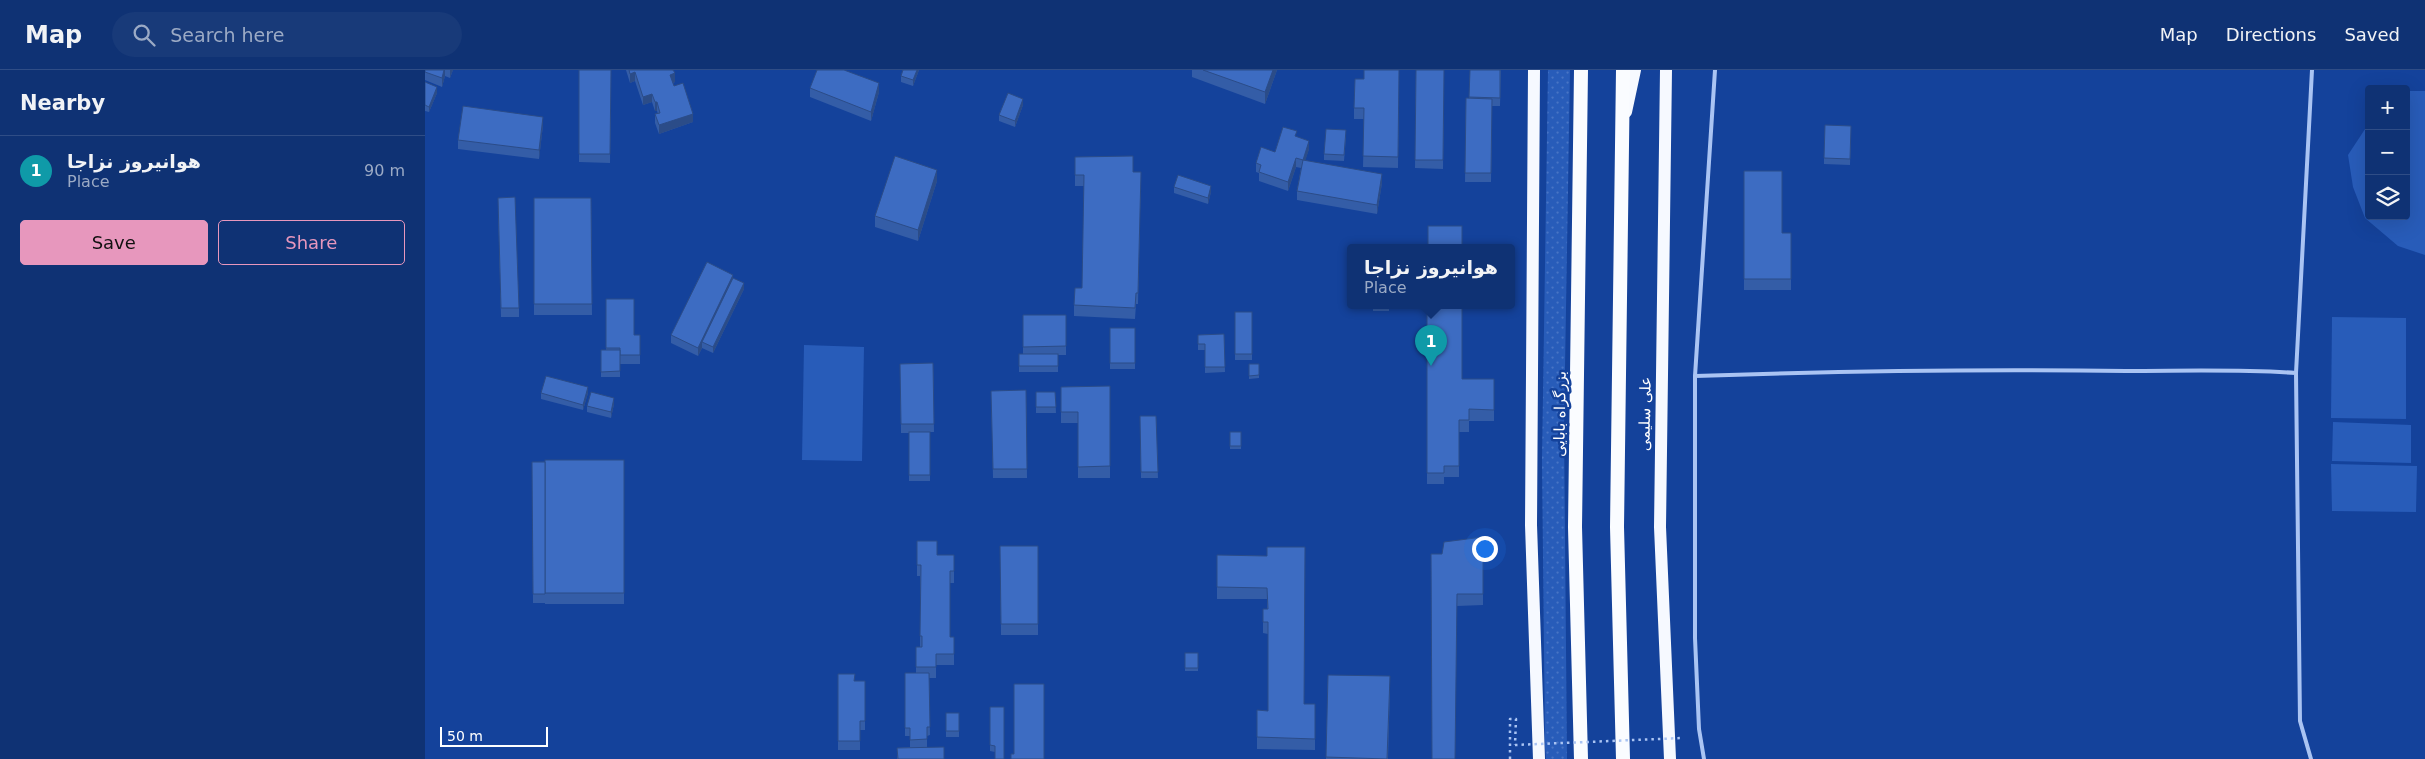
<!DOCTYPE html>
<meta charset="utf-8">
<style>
:root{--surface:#0f3274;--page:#183a79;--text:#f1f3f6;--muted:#9baac5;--line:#2f4d86;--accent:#e797bd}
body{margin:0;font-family:"DejaVu Sans","Noto Sans Arabic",sans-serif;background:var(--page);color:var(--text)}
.controls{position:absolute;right:15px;top:15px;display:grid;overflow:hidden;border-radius:5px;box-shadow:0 5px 20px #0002}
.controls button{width:45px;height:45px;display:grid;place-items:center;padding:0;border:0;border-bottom:1px solid var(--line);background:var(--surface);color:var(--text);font:25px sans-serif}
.scale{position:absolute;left:15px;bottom:12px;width:108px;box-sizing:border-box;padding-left:5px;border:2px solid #fff;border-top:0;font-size:14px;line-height:18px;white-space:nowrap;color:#fff;-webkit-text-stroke:4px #14429b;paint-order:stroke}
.you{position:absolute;left:1059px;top:478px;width:18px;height:18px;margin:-12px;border:4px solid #fff;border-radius:50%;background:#1a73e8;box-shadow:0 0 0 8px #1a73e833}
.badge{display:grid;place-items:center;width:32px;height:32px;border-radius:50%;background:var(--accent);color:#fff;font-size:16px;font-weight:700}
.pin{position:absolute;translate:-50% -41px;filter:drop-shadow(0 1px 2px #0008)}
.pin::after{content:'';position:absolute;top:26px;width:18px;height:15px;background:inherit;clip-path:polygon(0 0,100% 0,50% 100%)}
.popup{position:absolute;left:922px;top:174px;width:168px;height:65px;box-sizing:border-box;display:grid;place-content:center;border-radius:5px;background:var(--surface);filter:drop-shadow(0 1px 4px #0005);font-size:16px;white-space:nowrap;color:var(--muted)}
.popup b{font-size:19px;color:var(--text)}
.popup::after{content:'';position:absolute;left:50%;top:100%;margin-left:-10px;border:10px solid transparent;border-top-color:var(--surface)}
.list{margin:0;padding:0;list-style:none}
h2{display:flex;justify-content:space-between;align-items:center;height:65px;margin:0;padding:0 20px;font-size:21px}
h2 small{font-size:16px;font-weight:400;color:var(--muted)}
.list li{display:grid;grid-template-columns:32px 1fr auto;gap:15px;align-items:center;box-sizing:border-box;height:70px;padding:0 20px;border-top:1px solid var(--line)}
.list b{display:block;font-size:19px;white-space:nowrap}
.list p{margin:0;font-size:16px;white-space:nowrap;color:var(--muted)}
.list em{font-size:16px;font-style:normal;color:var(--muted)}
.actions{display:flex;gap:10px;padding:15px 20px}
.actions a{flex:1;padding:11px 0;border:1px solid var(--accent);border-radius:5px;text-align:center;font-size:18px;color:var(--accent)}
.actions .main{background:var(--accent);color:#111}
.icon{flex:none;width:28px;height:28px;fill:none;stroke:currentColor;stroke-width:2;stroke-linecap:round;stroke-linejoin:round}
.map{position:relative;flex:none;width:2000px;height:689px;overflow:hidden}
header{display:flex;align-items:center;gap:30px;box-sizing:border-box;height:70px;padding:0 25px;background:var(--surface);border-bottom:1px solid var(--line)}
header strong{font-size:24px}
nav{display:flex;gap:28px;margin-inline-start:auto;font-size:18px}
.search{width:350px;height:45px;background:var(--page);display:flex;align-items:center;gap:12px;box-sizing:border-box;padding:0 18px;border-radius:28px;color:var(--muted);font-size:19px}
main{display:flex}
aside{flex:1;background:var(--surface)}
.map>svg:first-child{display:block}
.grass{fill:url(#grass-dots)}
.green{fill:#285cb9}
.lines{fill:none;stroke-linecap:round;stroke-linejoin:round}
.path{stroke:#aac4f3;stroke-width:2.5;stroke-dasharray:2.5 4;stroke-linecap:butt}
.service{stroke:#aac4f3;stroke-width:4}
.primary{stroke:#f6f9ff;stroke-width:12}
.trunk{stroke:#fafcff;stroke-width:14}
.path-bridge{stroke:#aac4f3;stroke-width:2.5;stroke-dasharray:2.5 4;stroke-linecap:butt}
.wall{fill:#345da7}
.shaded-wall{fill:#2b4c88}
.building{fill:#3d6cc2;stroke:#2b4c88}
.labels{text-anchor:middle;stroke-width:5;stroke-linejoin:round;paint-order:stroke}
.street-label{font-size:15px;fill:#fff;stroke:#14429b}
</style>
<header>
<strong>Map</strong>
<div class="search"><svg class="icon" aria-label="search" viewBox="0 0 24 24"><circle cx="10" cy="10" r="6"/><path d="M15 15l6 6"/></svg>Search here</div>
<nav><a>Map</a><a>Directions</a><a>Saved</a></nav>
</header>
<main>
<aside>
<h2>Nearby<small></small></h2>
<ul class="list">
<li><span class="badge" style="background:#0f9aa8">1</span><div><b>هوانیروز نزاجا</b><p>Place</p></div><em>90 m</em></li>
</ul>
<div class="actions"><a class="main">Save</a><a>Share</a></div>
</aside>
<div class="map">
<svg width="2000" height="689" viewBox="0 0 2000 689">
<defs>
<pattern id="grass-dots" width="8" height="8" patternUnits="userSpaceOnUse" patternTransform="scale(1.25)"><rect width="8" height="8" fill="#285cb9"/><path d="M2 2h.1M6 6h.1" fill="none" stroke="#4874c4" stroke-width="1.8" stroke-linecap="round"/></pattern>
</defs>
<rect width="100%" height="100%" fill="#14429b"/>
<!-- grass -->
<path class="grass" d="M 1123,0 L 1145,0 L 1139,357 L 1142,689 L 1121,689 L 1120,676 L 1117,390 Z"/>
<!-- green -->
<g class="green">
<path d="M 1984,21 L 2000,21 L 2000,185 L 1973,176 L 1940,148 L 1928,117 L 1923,85 L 1944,53 L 1944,146 L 1981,146 L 1981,23 Z"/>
<path d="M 1907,247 L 1981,248 L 1981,349 L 1906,348 Z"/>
<path d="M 379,275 L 439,277 L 437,391 L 377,390 Z"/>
<path d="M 1908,352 L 1986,355 L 1986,393 L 1907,391 Z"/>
<path d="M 1906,394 L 1992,396 L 1991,442 L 1907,441 Z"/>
</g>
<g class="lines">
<!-- path -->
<path class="path" d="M 1085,689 L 1085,649 L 1091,649 L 1090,675"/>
<!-- service -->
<g class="service">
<path d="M 1871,303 L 1887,0"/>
<path d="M 1270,306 L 1290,0"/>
<path d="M 1279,689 L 1274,659 L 1270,568 L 1270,306 C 1414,301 1558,299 1701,301 C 1758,301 1815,299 1871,303 L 1875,651 L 1886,689"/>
</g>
<!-- primary -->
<g class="primary">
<path d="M 1109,0 L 1106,455 L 1114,689"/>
<path d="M 1241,0 L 1235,457 L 1245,689"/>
<path d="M 1201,42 L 1210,0"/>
</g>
<!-- trunk -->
<g class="trunk">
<path d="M 1156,0 L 1150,457 L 1156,689"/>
<path d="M 1198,0 L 1192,457 L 1198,689"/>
</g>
<!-- path-bridge -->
<path class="path-bridge" d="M 1090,675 L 1257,668"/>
</g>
<!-- wall -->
<g class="wall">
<path d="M 0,0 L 28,0 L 25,8 L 20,6 L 17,17 L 0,10 Z"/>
<path d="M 154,0 L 186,0 L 185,93 L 154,92 Z"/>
<path d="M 201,0 L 248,0 L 250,12 L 248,13 L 249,16 L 268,52 L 234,64 L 230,53 L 230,44 L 233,44 L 232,41 L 230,41 L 227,32 L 218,35 L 210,11 L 205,13 Z"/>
<path d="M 478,0 L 494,0 L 488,16 L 476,12 L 476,6 Z"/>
<path d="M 767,0 L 852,0 L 840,34 L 767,7 Z"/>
<path d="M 974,0 L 973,98 L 938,97 L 939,49 L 929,49 L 929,38 L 939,9 Z"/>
<path d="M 991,0 L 1019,0 L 1018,99 L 990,98 Z"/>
<path d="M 1076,0 L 1075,36 L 1067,36 L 1066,112 L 1040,112 L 1041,28 L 1044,29 L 1044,27 Z"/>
<path d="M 0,12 L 12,23 L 4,42 L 0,41 Z"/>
<path d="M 385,18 L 454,22 L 446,51 L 385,27 Z"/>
<path d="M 598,35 L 590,57 L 574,51 L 574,45 Z"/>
<path d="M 118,55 L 114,89 L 33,79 L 33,70 Z"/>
<path d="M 1426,56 L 1425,95 L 1399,94 L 1399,88 Z"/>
<path d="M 921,66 L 919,91 L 899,90 L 899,84 Z"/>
<path d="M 872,67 L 884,79 L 880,90 L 957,113 L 952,144 L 872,130 L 872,121 L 876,98 L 871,97 L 863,121 L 834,111 L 834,103 L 831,102 L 831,93 L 850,82 Z"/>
<path d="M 650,87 L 708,102 L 716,102 L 713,234 L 711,234 L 710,249 L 649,246 L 649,235 L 657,218 L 659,116 L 650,116 Z"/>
<path d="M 1319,101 L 1357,163 L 1366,163 L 1366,220 L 1319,220 Z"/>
<path d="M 512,111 L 493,171 L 450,157 L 450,146 Z"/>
<path d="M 749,117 L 786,122 L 783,134 L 749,123 Z"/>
<path d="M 109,128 L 166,128 L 167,245 L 109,245 Z"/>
<path d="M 73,137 L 94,238 L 94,247 L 76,247 Z"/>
<path d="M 308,208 L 319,219 L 288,283 L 277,278 L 273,286 L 246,273 L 246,265 Z"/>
<path d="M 181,229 L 209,265 L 215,265 L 215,294 L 195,294 L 195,307 L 176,307 L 176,280 L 181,280 Z"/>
<rect x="948" y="235" width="16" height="6"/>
<path d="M 1002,235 L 1037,309 L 1069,309 L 1069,351 L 1044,351 L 1044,362 L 1034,362 L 1034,407 L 1019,407 L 1019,414 L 1002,414 Z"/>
<rect x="810" y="242" width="17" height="48"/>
<path d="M 598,245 L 641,245 L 641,285 L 633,285 L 633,302 L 594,302 L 594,284 L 598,284 Z"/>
<rect x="685" y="258" width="25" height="41"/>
<path d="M 799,264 L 800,302 L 780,303 L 780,280 L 773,280 L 773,265 Z"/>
<path d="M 508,293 L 509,362 L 505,362 L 505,411 L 484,411 L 484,363 L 476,363 L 475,294 Z"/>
<path d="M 824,294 L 834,294 L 834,308 L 824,309 Z"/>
<path d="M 685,316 L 685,408 L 653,408 L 653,353 L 636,353 L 636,317 Z"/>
<path d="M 601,320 L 602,408 L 568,408 L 566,321 Z"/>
<path d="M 611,322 L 630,322 L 631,343 L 611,343 Z"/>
<path d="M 116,323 L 163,323 L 158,340 L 116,329 Z"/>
<path d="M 189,334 L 186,348 L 162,342 L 162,336 Z"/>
<path d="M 715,346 L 731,346 L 733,408 L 716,408 Z"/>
<rect x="805" y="362" width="11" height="17"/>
<path d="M 199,390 L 199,534 L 120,534 L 120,426 L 120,533 L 108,533 L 107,392 Z"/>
<path d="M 1058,467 L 1058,535 L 1032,536 L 1017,484 Z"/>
<path d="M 492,471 L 512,485 L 529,485 L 529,513 L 525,513 L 525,567 L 529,567 L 529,595 L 511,595 L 511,608 L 504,608 L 505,665 L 502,666 L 502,677 L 519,689 L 472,689 L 472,678 L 485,677 L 485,666 L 480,666 L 480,603 L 491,603 L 491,577 L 495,577 L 495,506 L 492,506 Z"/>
<path d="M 575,476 L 613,476 L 613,565 L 576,565 Z"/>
<path d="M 792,485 L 842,486 L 879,634 L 890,634 L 890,680 L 832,679 L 832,640 L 843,641 L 843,564 L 838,563 L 838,539 L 842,539 L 842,529 L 792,529 Z"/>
<rect x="760" y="583" width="13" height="18"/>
<path d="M 413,604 L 429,611 L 440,611 L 440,660 L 435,660 L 435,680 L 413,680 Z"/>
<path d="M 903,605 L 965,618 L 963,689 L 901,689 Z"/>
<path d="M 565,637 L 579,637 L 570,682 L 565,681 Z"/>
<rect x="521" y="643" width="13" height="24"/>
</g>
<!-- shaded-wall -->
<g class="shaded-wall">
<path d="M 19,0 L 20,0 L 20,6 L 17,17 L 17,8 Z"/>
<path d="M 25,0 L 28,0 L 25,8 Z"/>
<path d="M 492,0 L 494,0 L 488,16 L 488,10 Z"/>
<path d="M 848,0 L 852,0 L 840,34 L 840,22 Z"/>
<path d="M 210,2 L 210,11 L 205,13 L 205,4 Z"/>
<path d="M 250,3 L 250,12 L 245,14 L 245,5 Z"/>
<path d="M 454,13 L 454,22 L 446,51 L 446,42 Z"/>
<path d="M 12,17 L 12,23 L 4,42 L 4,37 Z"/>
<path d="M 227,24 L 227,32 L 218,35 L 218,27 Z"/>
<path d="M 598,29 L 598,35 L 590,57 L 590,51 Z"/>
<rect x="230" y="32" width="2" height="9"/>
<path d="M 268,44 L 268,52 L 234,64 L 234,55 Z"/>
<path d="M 118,47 L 118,55 L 114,89 L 114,80 Z"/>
<path d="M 884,71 L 884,79 L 878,99 L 878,90 Z"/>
<path d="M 871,88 L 871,97 L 863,121 L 863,112 Z"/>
<path d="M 512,100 L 512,111 L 493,171 L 493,160 Z"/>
<path d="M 957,104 L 957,113 L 952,144 L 952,135 Z"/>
<path d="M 786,116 L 786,122 L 783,134 L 783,128 Z"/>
<path d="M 308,205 L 308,214 L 277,272 L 277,278 L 273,286 L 273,278 Z"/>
<path d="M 319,213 L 319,219 L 288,283 L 288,277 Z"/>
<path d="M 163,317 L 163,323 L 158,340 L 158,335 Z"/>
<path d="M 189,328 L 189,334 L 186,348 L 186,342 Z"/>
</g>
<!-- building -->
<g class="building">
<path d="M 0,0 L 19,0 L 17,8 L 0,2 Z"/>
<path d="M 154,0 L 186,0 L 185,84 L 154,84 Z"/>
<path d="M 204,0 L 248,0 L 250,3 L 245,5 L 249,16 L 258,13 L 268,44 L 234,55 L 230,44 L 235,43 L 232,32 L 230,32 L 227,24 L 218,27 L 210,2 L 205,4 Z"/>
<path d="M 392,0 L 419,0 L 454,13 L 446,42 L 385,18 Z"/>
<path d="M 478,0 L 492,0 L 488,10 L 476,6 Z"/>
<path d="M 778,0 L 848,0 L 840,22 Z"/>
<path d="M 939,0 L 974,0 L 973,87 L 938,86 L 939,38 L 929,38 L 930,9 L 939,9 Z"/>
<path d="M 991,0 L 1019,0 L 1018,90 L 990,90 Z"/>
<path d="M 1045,0 L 1075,0 L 1075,28 L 1044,27 Z"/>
<path d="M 0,12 L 12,17 L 4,37 L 0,35 Z"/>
<path d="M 583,23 L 598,29 L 590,51 L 574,45 Z"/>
<path d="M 1041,28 L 1067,29 L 1066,103 L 1040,103 Z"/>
<path d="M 38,36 L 118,47 L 114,80 L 33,70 Z"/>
<path d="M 1400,55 L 1426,56 L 1425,89 L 1399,88 Z"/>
<path d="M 858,57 L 872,61 L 870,66 L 884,71 L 878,90 L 957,104 L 952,135 L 872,121 L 878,90 L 871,88 L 863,112 L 834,102 L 836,95 L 831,93 L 836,77 L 850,82 Z"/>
<path d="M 901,59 L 921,60 L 919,85 L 899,84 Z"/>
<path d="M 470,86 L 512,100 L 493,160 L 450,146 Z"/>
<path d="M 708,86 L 708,102 L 716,102 L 713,223 L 711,223 L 710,238 L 649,235 L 650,218 L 657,218 L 659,105 L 650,105 L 650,87 Z"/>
<path d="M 1319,101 L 1357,101 L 1357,163 L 1366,163 L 1366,209 L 1319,209 Z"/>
<path d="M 753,105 L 786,116 L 783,128 L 749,117 Z"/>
<path d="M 90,127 L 94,238 L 76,238 L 73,128 Z"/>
<path d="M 109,128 L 166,128 L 167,234 L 109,234 Z"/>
<rect x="1003" y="156" width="34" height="21"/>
<path d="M 282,192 L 308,205 L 273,278 L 246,265 Z"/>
<path d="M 308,208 L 319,213 L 288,277 L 277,272 Z"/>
<path d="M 181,229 L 209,229 L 209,265 L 215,265 L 215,285 L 195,285 L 195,278 L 181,278 Z"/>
<path d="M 1002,235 L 1037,235 L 1037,309 L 1069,309 L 1069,340 L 1044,339 L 1044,350 L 1034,350 L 1034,396 L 1019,396 L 1019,403 L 1002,403 Z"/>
<rect x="810" y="242" width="17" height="42"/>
<path d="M 598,245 L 641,245 L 641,276 L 598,277 Z"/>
<rect x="685" y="258" width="25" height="35"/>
<path d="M 799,264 L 800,297 L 780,297 L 780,274 L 773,274 L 773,265 Z"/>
<path d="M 176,280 L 195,280 L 195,301 L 176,302 Z"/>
<rect x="594" y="284" width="39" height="12"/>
<path d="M 508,293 L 509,354 L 476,354 L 475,294 Z"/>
<path d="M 824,294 L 834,294 L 834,305 L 824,306 Z"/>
<path d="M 121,306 L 163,317 L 158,335 L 116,323 Z"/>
<path d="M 685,316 L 685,396 L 653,397 L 653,342 L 636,342 L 636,317 Z"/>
<path d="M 601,320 L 602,399 L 568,399 L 566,321 Z"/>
<path d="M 166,322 L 189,328 L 186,342 L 162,336 Z"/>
<path d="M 611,322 L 630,322 L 631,337 L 611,337 Z"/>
<path d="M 715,346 L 731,346 L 733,402 L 716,402 Z"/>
<rect x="484" y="362" width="21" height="43"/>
<rect x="805" y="362" width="11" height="14"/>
<rect x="120" y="390" width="79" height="133"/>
<path d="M 107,392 L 120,392 L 120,524 L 108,524 Z"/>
<path d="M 1058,467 L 1058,524 L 1032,524 L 1030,689 L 1007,689 L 1006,484 L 1017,484 L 1019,472 Z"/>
<path d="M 492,471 L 512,471 L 512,485 L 529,485 L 529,501 L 525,501 L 525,567 L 529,567 L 529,584 L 511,584 L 511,597 L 491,597 L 491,577 L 497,577 L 497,566 L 495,566 L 496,495 L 492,495 Z"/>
<path d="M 575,476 L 613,476 L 613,554 L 576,554 Z"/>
<path d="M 842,477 L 880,477 L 879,634 L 890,634 L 890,669 L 832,667 L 832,640 L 843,641 L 843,552 L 838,552 L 838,539 L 843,539 L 842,518 L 792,517 L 792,485 L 842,486 Z"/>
<rect x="760" y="583" width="13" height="15"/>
<path d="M 480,603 L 504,603 L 505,657 L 502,657 L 502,669 L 485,670 L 485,658 L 480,658 Z"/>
<path d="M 413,604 L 430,604 L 429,611 L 440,611 L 440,651 L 435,651 L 435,671 L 413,671 Z"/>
<path d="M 903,605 L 965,606 L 962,689 L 901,687 Z"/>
<path d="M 589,614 L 619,614 L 619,689 L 586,689 L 586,684 L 589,684 Z"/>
<path d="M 565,637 L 579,637 L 579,689 L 570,689 L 570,676 L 565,675 Z"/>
<rect x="521" y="643" width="13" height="18"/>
<path d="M 519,677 L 519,689 L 473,689 L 472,678 Z"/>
</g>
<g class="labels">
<!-- street labels -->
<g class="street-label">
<text transform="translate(1135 344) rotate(-89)" y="5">بزرگراه بابایی</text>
<text transform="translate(1220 344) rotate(-89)" y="5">علی سلیمی</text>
</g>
</g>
</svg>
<div class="controls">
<button>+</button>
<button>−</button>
<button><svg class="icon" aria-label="layers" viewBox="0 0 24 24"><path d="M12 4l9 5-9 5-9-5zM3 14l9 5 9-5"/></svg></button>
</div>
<div class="scale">50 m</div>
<div class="you"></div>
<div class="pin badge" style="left:1006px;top:296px;background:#0f9aa8">1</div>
<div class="popup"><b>هوانیروز نزاجا</b>Place</div>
</div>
</main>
